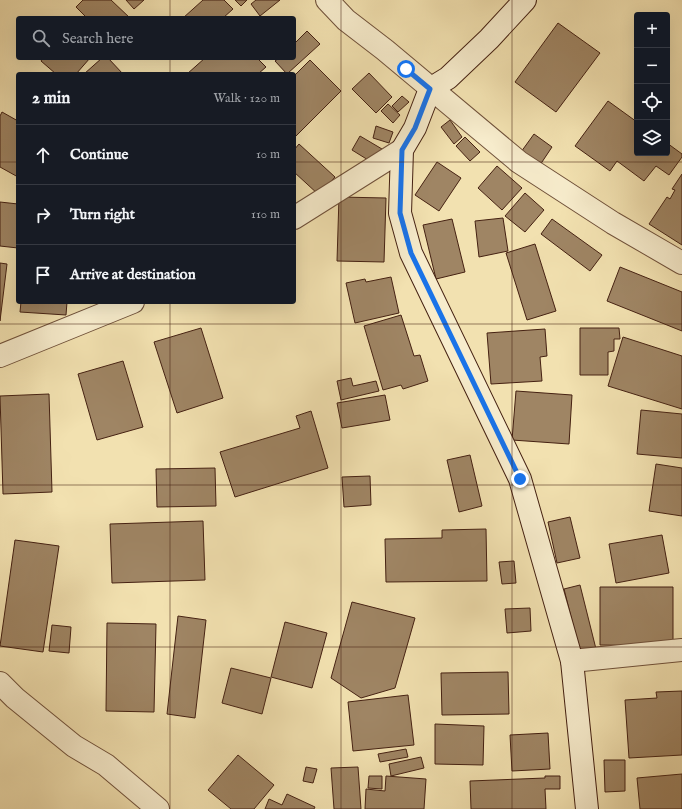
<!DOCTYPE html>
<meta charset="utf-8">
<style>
:root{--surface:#171b24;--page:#20242c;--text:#f1f3f6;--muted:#9ea1a6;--line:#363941}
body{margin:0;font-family:"IM FELL English",serif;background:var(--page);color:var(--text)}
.controls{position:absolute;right:12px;top:12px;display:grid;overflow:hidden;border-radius:4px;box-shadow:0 4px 16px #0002}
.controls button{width:36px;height:36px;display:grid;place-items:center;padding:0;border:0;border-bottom:1px solid var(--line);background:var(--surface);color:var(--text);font:20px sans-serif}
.stop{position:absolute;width:12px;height:12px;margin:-9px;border:3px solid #1a73e8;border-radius:50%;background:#fff}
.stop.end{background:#1a73e8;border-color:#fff;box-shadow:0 1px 4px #0008}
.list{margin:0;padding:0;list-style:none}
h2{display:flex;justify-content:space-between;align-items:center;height:52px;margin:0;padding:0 16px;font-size:17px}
h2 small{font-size:13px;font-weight:400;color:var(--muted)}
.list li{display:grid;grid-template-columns:26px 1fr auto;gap:12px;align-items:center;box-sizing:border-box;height:60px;padding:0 16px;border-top:1px solid var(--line)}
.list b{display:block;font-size:15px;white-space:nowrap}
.list em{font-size:13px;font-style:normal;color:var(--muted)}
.icon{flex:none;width:22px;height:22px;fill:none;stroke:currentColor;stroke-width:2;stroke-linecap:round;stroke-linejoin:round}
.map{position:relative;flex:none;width:682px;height:809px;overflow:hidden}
.search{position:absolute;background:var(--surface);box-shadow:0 4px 16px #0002;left:16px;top:16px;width:280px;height:44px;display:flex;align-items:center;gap:10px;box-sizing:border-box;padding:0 14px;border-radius:4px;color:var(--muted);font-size:15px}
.panel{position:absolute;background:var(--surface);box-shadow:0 4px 16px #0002;left:16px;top:72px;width:280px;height:232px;border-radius:4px}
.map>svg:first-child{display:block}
.building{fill:#9f8564;stroke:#452112}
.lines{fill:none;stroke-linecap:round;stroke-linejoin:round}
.street-casing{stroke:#70513a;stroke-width:24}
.secondary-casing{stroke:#452112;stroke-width:24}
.street{stroke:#f7eccc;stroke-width:22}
.secondary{stroke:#f7eccc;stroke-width:22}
.route{stroke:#1a73e8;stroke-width:5}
.grid{fill:none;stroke:#452112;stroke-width:1;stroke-opacity:0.55}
</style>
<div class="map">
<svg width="682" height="809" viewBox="0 0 682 809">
<rect width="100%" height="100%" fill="#f2e1b0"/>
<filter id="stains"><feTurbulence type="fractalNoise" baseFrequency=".005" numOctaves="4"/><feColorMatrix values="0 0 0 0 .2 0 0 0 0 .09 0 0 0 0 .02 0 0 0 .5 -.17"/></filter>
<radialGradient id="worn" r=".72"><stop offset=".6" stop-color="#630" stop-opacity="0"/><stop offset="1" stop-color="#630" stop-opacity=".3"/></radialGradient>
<!-- building -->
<g class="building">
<path d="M 83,0 L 111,0 L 130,18 L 87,18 L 76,7 Z"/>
<path d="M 126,0 L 144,0 L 134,9 Z"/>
<path d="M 203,0 L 224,0 L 233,9 L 223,18 L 183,18 Z"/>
<path d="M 235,0 L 247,0 L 241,6 Z"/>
<path d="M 256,0 L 280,0 L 260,16 L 251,4 Z"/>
<path d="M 558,23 L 600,53 L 556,112 L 515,82 Z"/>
<path d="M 307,31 L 320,44 L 287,74 L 275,61 L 279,58 L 294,58 L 294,44 Z"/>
<path d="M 43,58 L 90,58 L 76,74 L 56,74 L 41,61 Z"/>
<path d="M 102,58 L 108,58 L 123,74 L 84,74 Z"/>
<path d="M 205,58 L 257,58 L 266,67 L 258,74 L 187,74 Z"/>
<path d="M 310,60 L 341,91 L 295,137 L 294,76 Z"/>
<path d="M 369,73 L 392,97 L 376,113 L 352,89 Z"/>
<path d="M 402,96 L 409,102 L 398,112 L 392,106 Z"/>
<path d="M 608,101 L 637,122 L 637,153 L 667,153 L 667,143 L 682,154 L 682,157 L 669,175 L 656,166 L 644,181 L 617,161 L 610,171 L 575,146 Z"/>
<path d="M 388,104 L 400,115 L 393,123 L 381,111 Z"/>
<path d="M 2,112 L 18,121 L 18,177 L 0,167 L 0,116 Z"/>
<path d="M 450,120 L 462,137 L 454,144 L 441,127 Z"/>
<path d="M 376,126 L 393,132 L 389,143 L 373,138 Z"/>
<path d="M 534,134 L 552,147 L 540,165 L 521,152 Z"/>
<path d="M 360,136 L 382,149 L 373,163 L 352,150 Z"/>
<path d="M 465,137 L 480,152 L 470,161 L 456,146 Z"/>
<path d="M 299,144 L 335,177 L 319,195 L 294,172 L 294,150 Z"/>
<path d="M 437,162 L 461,178 L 439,211 L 415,195 Z"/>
<path d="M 497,166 L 522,188 L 502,210 L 478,188 Z"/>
<path d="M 682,174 L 682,245 L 649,224 L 667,197 L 670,199 L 675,190 L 672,189 Z"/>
<path d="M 525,193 L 544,210 L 525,232 L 505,216 Z"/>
<path d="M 339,197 L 386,198 L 384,262 L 337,261 Z"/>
<path d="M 0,202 L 18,204 L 18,248 L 0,246 Z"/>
<path d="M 503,218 L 508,251 L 479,257 L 475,221 Z"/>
<path d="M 452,219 L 465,272 L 436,279 L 423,225 Z"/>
<path d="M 552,219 L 602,255 L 590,271 L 541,234 Z"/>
<path d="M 535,244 L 556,311 L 527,320 L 506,253 Z"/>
<path d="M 0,263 L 7,264 L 0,321 Z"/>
<path d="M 620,267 L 682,292 L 682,331 L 607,301 Z"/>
<path d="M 391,277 L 399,313 L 355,323 L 346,283 L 365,279 L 366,282 Z"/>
<path d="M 21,302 L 67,302 L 66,315 L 20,312 Z"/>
<path d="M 401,315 L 414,356 L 420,355 L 428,381 L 403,389 L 401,385 L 383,390 L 364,326 Z"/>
<path d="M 201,328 L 223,398 L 177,413 L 154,342 Z"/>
<path d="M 580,328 L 619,328 L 620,339 L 614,339 L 614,351 L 608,352 L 608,375 L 580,375 Z"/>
<path d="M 545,329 L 547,356 L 540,357 L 542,381 L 491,384 L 487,333 Z"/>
<path d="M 623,337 L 682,356 L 682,409 L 608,386 Z"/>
<path d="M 123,361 L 143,427 L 97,440 L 78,374 Z"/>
<path d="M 351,378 L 353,386 L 376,381 L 379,391 L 341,400 L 337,381 Z"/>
<path d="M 516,391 L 572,395 L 569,444 L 512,440 Z"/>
<path d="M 49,394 L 52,492 L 3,494 L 0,396 Z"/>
<path d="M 385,395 L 390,420 L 342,428 L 337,403 Z"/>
<path d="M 641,410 L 682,414 L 682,458 L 637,454 Z"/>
<path d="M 311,411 L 328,468 L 235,497 L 220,452 L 300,428 L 296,416 Z"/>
<path d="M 470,455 L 482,506 L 459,512 L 447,460 Z"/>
<path d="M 656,464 L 682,468 L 682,516 L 649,511 Z"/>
<path d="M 215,468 L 216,506 L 157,507 L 156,469 Z"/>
<path d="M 370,476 L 371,505 L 344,507 L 342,477 Z"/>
<path d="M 570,517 L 580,558 L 557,563 L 548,522 Z"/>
<path d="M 203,521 L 205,580 L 112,583 L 110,524 Z"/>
<path d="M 486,529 L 487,581 L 386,582 L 385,539 L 442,538 L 442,530 Z"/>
<path d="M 662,535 L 669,573 L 616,583 L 609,544 Z"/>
<path d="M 15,540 L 59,546 L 43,652 L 0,646 Z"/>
<path d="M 514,561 L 516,583 L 502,584 L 499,562 Z"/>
<path d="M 580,585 L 597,653 L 581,657 L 564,589 Z"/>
<path d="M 600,587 L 673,587 L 673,646 L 600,645 Z"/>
<path d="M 352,602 L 415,618 L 395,688 L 361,698 L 331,678 Z"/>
<path d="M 530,608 L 531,631 L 507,633 L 505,609 Z"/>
<path d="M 178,616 L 206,620 L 195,718 L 167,714 Z"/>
<path d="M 285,622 L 327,633 L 312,688 L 271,677 Z"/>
<path d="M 107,623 L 156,624 L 154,712 L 106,711 Z"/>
<path d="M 52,625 L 71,627 L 69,653 L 49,651 Z"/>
<path d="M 231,668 L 271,678 L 262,714 L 222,703 Z"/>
<path d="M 508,672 L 509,714 L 442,715 L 441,673 Z"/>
<path d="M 682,691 L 682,755 L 629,758 L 625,700 L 657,698 L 656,692 Z"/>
<path d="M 408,695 L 414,745 L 353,751 L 348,702 Z"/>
<path d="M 435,724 L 484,726 L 483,765 L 435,764 Z"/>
<path d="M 548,733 L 550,769 L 512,771 L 510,735 Z"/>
<path d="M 406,749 L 408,757 L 380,762 L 378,754 Z"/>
<path d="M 238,755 L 274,785 L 254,809 L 231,809 L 208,790 Z"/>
<path d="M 421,757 L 424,768 L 391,776 L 389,764 Z"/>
<path d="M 604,760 L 625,760 L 625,791 L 605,792 Z"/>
<path d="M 306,767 L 317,769 L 313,783 L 303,781 Z"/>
<path d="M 358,767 L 361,809 L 334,809 L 331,768 Z"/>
<path d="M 682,774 L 682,809 L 640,809 L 637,778 Z"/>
<path d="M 369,776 L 382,776 L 382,789 L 368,788 Z"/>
<path d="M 386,776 L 426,779 L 424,809 L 365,809 L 366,789 L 385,791 Z"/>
<path d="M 545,776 L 560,776 L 560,789 L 545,789 L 546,809 L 471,809 L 470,781 L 545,778 Z"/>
<path d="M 287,794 L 315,807 L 314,809 L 265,809 L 269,799 L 282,805 Z"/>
</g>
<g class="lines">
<defs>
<g id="street">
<path d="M 327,0 L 346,20 L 385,50 L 519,162 L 613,223 L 682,263"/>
<path d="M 294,218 L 402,150"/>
<path d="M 0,356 L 133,302"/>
<path d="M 572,661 L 682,650"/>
<path d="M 0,683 L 15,698 L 74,746 L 106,765 L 158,809"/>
</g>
<path id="secondary" d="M 525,0 L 489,39 L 448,78 L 430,89 L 415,128 L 402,150 L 400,213 L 411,253 L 520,479 L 572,661 L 587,809"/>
</defs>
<!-- street casing -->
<use href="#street" class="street-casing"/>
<!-- secondary casing -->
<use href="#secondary" class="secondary-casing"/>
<!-- street -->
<use href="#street" class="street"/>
<!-- secondary -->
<use href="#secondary" class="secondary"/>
</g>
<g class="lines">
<!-- route -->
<path class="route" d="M 406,69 L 430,89 L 415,128 L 402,150 L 400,213 L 411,253 L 520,479"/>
</g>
<!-- grid -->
<path class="grid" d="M 170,0 L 170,18M 341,0 L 341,809M 512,0 L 512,809M 170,58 L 170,74M 0,162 L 18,162M 294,162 L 682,162M 170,302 L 170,809M 0,324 L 682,324M 0,485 L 682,485M 0,647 L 682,647"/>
<rect width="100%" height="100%" filter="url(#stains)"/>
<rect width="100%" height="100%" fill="url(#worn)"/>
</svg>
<div class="controls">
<button>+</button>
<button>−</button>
<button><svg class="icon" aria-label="locate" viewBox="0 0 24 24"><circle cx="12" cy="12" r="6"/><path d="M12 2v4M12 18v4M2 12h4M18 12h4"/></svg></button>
<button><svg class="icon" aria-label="layers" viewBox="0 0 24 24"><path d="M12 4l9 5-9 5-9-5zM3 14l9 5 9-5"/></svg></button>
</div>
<div class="stop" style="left:406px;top:69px"></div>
<div class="stop end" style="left:520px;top:479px"></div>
<div class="search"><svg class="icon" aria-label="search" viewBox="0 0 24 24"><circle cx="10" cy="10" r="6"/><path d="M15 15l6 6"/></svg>Search here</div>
<section class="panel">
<h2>2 min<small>Walk · 120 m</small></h2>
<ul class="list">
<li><svg class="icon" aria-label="ahead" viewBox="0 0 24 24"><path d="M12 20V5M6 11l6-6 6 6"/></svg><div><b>Continue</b></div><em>10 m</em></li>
<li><svg class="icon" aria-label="right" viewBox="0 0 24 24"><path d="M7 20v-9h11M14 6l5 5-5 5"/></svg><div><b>Turn right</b></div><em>110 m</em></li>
<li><svg class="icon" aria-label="arrive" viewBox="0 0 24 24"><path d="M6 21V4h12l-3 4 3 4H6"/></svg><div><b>Arrive at destination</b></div></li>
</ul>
</section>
</div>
